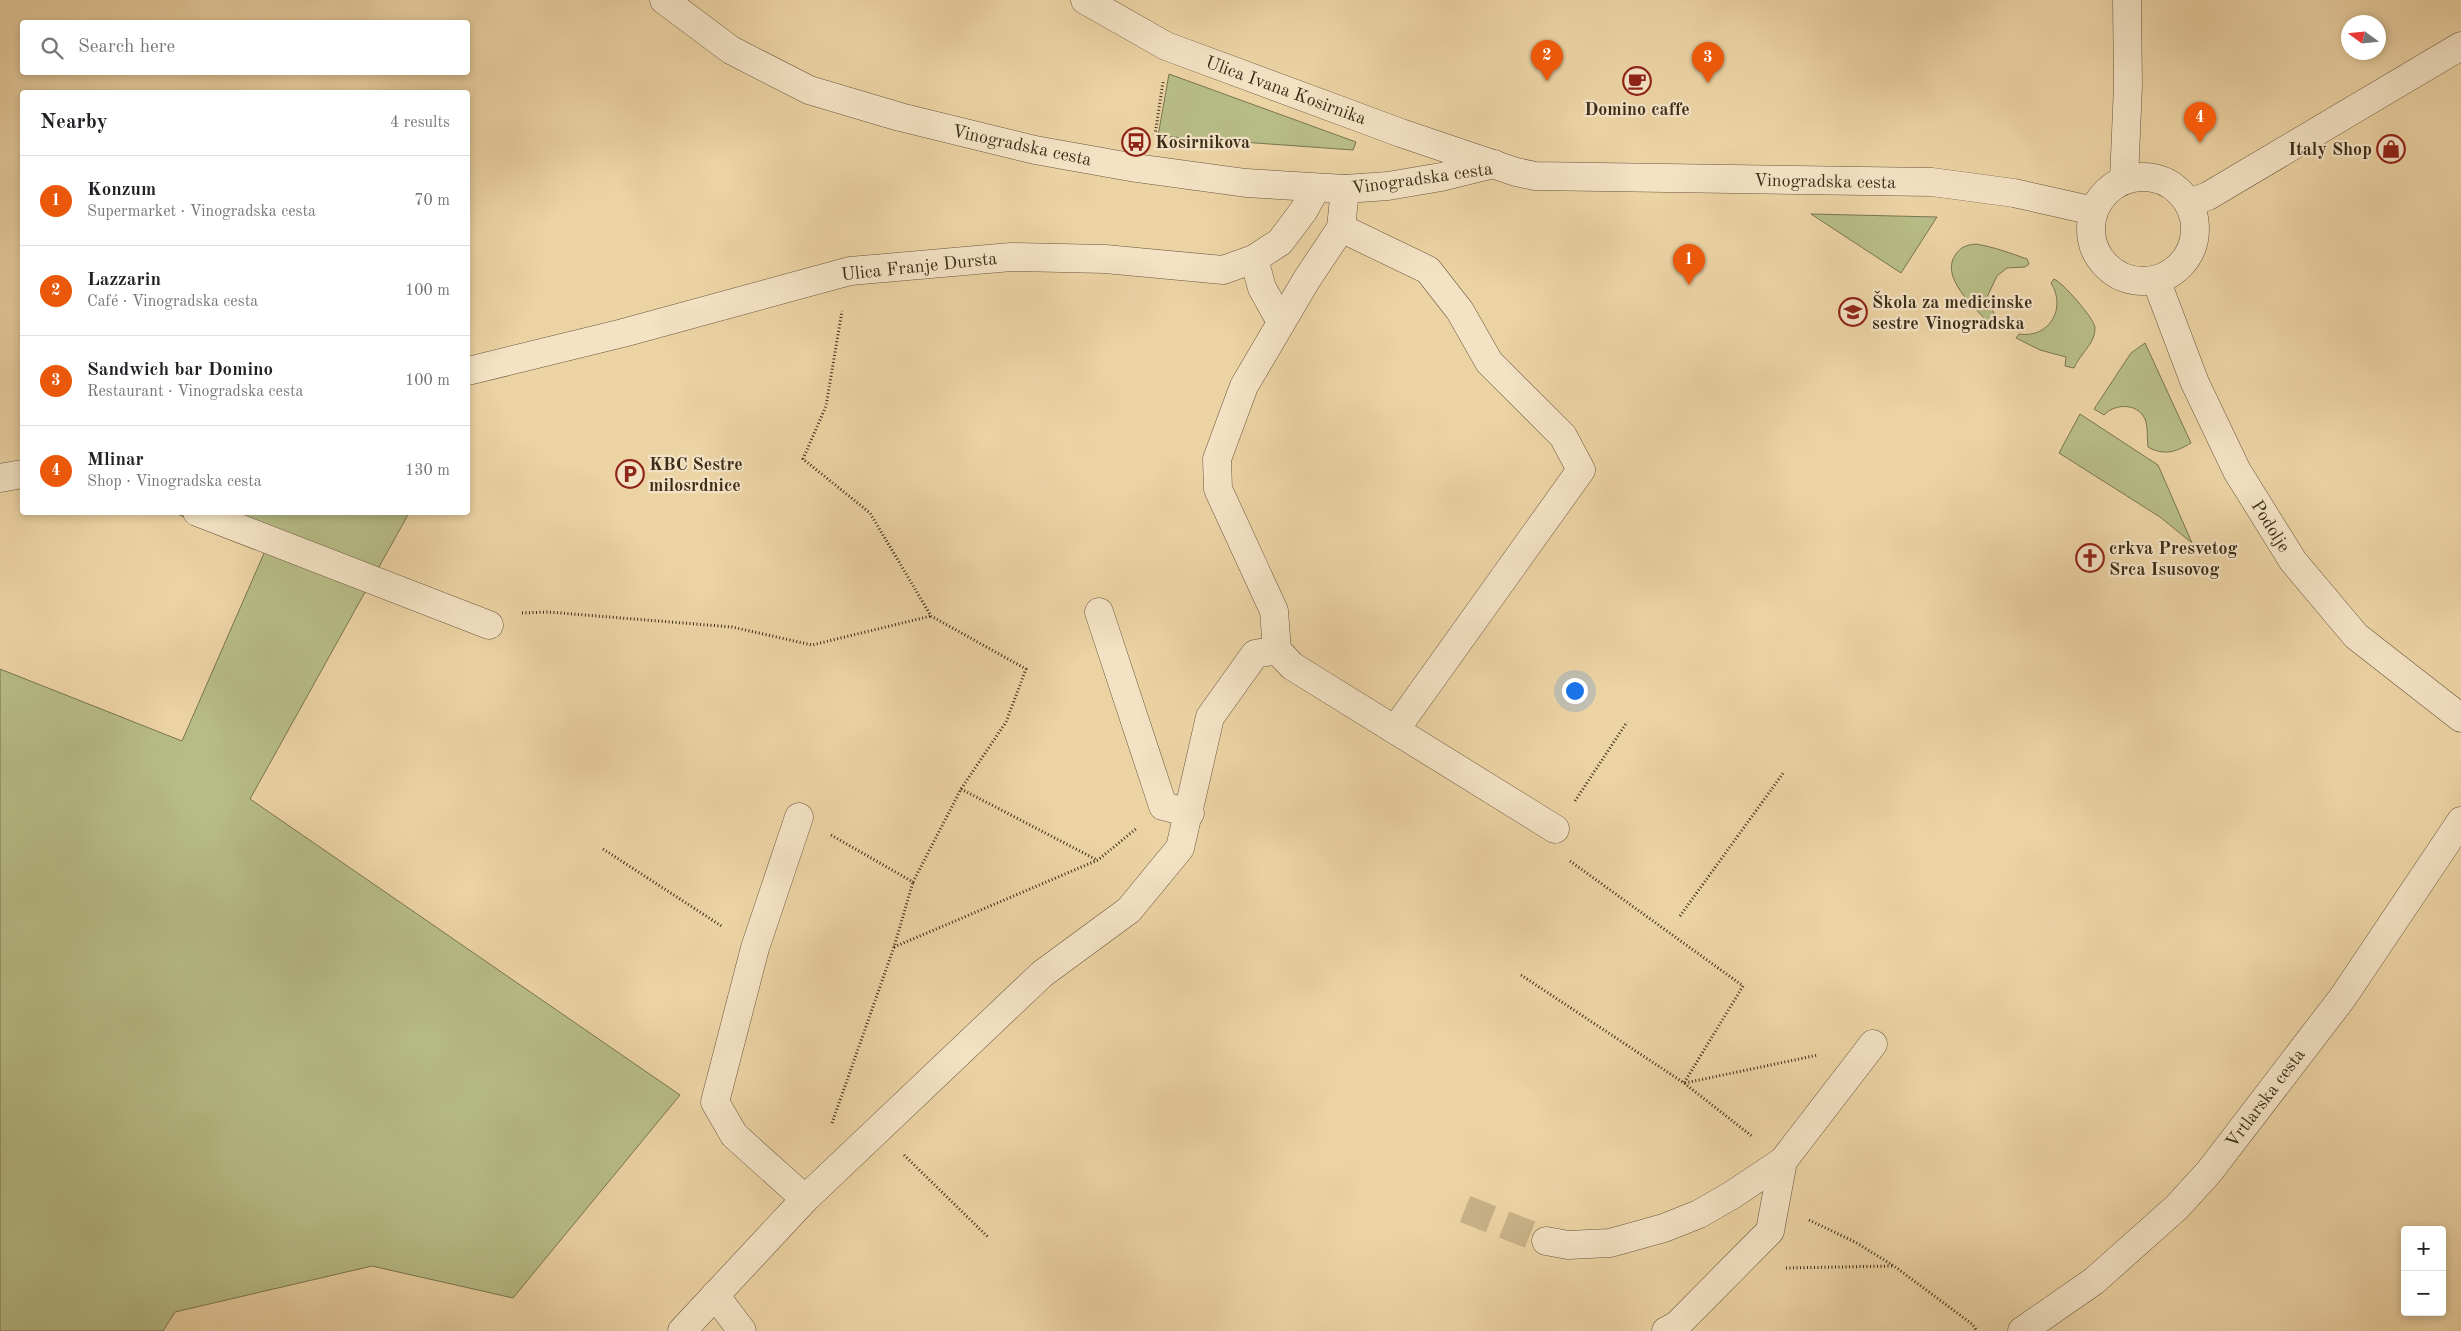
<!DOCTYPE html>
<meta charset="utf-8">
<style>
:root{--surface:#fff;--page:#f2f2f2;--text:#202124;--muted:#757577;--line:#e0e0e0;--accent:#ea580c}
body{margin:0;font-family:"Old Standard TT",serif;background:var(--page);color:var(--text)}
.controls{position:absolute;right:15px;bottom:15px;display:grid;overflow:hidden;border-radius:5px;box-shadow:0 2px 8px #0003}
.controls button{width:45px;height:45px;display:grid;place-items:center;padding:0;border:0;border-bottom:1px solid var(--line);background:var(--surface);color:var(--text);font:25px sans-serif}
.compass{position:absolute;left:2341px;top:15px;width:45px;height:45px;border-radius:50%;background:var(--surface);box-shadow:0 2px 8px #0003;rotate:285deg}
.you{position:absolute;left:1574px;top:690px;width:18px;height:18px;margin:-12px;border:4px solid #fff;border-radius:50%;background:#1a73e8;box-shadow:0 0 0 8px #1a73e833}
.badge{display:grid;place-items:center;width:32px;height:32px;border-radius:50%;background:var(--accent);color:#fff;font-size:16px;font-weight:700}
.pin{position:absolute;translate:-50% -41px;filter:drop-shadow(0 1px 2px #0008)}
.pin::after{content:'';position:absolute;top:26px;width:18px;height:15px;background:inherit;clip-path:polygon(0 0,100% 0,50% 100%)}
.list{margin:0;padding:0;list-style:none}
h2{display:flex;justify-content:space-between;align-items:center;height:65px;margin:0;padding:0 20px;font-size:21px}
h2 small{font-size:16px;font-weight:400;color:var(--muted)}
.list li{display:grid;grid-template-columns:32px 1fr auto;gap:15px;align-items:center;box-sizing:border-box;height:90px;padding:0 20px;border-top:1px solid var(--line)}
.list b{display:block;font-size:19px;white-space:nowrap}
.list p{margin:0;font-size:16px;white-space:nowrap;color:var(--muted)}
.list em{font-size:16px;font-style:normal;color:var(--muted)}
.icon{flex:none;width:28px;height:28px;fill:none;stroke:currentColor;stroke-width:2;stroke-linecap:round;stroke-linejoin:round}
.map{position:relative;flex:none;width:2461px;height:1331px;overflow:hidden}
.search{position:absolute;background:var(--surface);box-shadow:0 2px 8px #0003;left:20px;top:20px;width:450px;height:55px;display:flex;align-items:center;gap:12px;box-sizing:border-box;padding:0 18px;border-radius:5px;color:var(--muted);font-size:19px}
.panel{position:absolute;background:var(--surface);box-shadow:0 2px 8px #0003;left:20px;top:90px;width:450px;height:425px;border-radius:5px}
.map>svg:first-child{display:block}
.green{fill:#b7bc86;stroke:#797450}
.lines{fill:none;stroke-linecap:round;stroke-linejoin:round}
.minor-tunnel{stroke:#c9b288;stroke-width:28;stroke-dasharray:28 14;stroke-linecap:butt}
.minor-casing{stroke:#67563c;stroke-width:29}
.path{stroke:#3b2c19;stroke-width:3;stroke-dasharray:1 2.5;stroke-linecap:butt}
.minor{stroke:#f3e2c4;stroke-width:28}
.labels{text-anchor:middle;stroke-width:4.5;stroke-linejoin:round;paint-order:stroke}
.street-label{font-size:18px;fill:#3b2c19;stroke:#f3e2c4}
.poi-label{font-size:18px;font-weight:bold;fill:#3b2c19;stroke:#f3e2c4;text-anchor:start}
</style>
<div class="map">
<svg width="2461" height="1331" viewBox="0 0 2461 1331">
<rect width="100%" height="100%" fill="#ecd3a4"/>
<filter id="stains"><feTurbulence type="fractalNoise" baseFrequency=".004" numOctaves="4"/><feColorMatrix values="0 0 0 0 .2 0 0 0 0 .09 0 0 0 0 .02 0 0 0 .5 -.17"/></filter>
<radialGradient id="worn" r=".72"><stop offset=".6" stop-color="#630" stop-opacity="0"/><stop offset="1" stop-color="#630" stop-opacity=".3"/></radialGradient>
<!-- green -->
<g class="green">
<path d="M 1169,74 L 1356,142 L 1353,150 L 1158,136 Z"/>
<path d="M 1811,214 L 1937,217 L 1901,273 Z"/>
<path d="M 1976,244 C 1994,247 2010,253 2027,259 L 2029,264 L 2025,267 L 2007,268 L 1997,276 L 1987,297 L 1995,316 L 1991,322 L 1987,321 C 1973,306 1939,276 1956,254 C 1961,247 1966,245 1976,244 Z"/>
<path d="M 2054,279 C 2063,283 2093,317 2095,327 C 2095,329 2095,332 2094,335 C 2092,345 2079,356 2074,368 L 2065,366 L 2066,357 L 2040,350 L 2016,338 L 2019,334 C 2049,339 2067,308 2051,283 Z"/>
<path d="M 2145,343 L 2191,443 C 2176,452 2164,456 2148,447 C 2147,439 2148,426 2145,419 C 2137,402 2114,404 2104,415 L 2094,409 L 2131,353 Z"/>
<path d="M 2080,414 L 2158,465 L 2192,543 L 2160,517 L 2059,453 Z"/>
<path d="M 175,513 L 409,513 L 250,799 L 680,1095 L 513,1298 L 372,1266 L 175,1312 L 163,1331 L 0,1331 L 0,669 L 182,741 L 265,551 Z"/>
</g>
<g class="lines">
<!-- minor-tunnel -->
<path class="minor-tunnel" d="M 1465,1209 L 1546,1241"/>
<defs>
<g id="minor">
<path d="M 664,0 L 731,50 L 809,90 L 900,117 L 1035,150 L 1136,168 L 1246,183 L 1345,189 L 1388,186 L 1441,177 L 1494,164"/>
<path d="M 1085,0 L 1166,46 L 1401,133 L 1516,172 L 1535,176 L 1932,182 L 2014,193 L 2094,211"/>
<circle cx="2143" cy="229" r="52"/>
<path d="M 2124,180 L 2128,85 L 2127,0"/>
<path d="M 2189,203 L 2208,196 L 2461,46"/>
<path d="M 1341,228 L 1428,270 L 1460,311 L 1489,362 L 1563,436 L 1581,470 L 1395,730"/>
<path d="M 1254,259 L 1262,288 L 1281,322"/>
<path d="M 2156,280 L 2195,383 L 2237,471 L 2293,561 L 2356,636 L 2461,718"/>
<path d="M 468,371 L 623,333 L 850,271 L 1011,257 L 1105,259 L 1223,270 L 1254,259 L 1280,242 L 1304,210 L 1316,188"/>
<path d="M 0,478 L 22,474"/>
<path d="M 197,512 L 489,625"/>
<path d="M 1099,612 L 1163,806 L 1190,813"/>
<path d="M 1277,650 L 1292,666 L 1555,829"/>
<path d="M 799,817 L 755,948 L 715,1102 L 734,1135 L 805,1199"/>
<path d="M 1546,1241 L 1568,1245 L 1610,1243 L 1664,1228 L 1699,1214 L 1732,1195 L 1783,1161 L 1873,1044"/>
<path d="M 715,1295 L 742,1331"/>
<path d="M 682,1331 L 805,1199 L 1042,974 L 1129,910 L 1180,848 L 1210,717 L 1255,654 L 1277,650 L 1274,611 L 1218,489 L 1217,459 L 1244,386 L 1307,279 L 1341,228 L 1345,189"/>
<path d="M 1666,1331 L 1677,1325 L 1770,1231 L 1783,1161"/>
<path d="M 2022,1331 L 2094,1281 L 2177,1207 L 2209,1172 L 2343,997 L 2461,821"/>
</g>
</defs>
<!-- minor casing -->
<use href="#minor" class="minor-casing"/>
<!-- path -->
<g class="path">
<path d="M 1155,135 L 1163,82"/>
<path d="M 522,613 L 548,612 L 732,627 L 812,645 L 931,616"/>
<path d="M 961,789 L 1097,860"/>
<path d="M 1575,801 L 1627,722"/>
<path d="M 831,835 L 913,882 L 961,789 L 1006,722 L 1026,669 L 931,616 L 870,513 L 803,459 L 826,406 L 842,311"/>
<path d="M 603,849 L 723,927"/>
<path d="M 1570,861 L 1743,986 L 1684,1083"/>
<path d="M 1680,916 L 1784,772"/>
<path d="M 894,947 L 1098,860 L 1137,828"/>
<path d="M 1521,975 L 1684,1083 L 1753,1137"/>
<path d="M 1685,1083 L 1818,1055"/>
<path d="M 832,1123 L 894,947 L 913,882"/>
<path d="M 904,1155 L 989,1238"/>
<path d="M 1809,1220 L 1855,1242 L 1894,1266 L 1972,1324 L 1977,1331"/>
<path d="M 1786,1268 L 1892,1266"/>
</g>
<!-- minor -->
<use href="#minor" class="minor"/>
</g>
<!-- icons -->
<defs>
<symbol id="cafe-ring" viewBox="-11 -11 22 22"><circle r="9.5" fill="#f3e2c4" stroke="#8f2418" stroke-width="1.5"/><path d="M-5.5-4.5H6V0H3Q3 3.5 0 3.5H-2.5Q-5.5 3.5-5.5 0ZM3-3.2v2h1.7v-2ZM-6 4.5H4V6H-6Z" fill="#8f2418"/></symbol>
<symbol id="bus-ring" viewBox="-11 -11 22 22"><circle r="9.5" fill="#f3e2c4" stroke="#8f2418" stroke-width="1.5"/><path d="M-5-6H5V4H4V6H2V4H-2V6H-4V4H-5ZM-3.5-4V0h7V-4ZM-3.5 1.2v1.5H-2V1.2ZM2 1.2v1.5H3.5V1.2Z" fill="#8f2418"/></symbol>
<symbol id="shop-ring" viewBox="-11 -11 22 22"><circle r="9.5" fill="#f3e2c4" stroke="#8f2418" stroke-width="1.5"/><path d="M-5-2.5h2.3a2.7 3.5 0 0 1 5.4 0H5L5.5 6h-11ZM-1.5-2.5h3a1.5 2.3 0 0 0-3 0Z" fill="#8f2418"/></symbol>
<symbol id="school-ring" viewBox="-11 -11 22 22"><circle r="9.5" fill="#f3e2c4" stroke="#8f2418" stroke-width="1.5"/><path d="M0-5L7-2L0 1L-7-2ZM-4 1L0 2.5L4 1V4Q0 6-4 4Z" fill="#8f2418"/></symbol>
<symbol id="parking-ring" viewBox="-11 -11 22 22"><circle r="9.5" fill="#f3e2c4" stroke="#8f2418" stroke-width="1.5"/><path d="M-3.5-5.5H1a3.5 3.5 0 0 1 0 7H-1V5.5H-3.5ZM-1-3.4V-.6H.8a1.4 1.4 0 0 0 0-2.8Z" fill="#8f2418"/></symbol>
<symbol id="church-ring" viewBox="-11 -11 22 22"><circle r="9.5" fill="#f3e2c4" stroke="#8f2418" stroke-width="1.5"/><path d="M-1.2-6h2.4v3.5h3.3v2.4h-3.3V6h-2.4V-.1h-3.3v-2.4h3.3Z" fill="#8f2418"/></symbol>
</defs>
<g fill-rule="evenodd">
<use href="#cafe-ring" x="1621" y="65" width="32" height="32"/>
<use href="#bus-ring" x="1120" y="126" width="32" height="32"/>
<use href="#shop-ring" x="2375" y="133" width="32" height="32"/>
<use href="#school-ring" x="1837" y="296" width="32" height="32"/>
<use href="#parking-ring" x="614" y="458" width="32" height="32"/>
<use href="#church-ring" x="2074" y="542" width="32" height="32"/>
</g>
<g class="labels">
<!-- street labels -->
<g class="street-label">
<text transform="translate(1286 90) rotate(20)" y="6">Ulica Ivana Kosirnika</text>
<text transform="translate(1022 145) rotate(12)" y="6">Vinogradska cesta</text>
<text transform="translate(1422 178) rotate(-8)" y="6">Vinogradska cesta</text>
<text transform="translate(1825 181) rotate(1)" y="6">Vinogradska cesta</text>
<text transform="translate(919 266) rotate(-6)" y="6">Ulica Franje Dursta</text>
<text transform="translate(2271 526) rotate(58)" y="6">Podolje</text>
<text transform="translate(2265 1098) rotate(-53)" y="6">Vrtlarska cesta</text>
</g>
<!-- poi labels -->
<g class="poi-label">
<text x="1637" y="115" text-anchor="middle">Domino caffe</text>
<text x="1155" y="148">Kosirnikova</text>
<text x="2372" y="155" text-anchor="end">Italy Shop</text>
<text x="1872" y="308">Škola za medicinske<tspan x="1872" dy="21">sestre Vinogradska</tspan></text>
<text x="649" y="470">KBC Sestre<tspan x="649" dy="21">milosrdnice</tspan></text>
<text x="2109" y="554">crkva Presvetog<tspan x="2109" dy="21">Srca Isusovog</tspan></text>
</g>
</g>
<rect width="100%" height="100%" filter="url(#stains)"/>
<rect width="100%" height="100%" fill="url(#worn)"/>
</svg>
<div class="controls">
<button>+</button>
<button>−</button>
</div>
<svg class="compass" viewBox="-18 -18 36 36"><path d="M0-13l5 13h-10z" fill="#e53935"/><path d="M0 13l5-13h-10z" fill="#757577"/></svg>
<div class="you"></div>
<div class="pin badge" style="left:1689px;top:285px">1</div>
<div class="pin badge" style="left:1547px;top:81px">2</div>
<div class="pin badge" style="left:1708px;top:83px">3</div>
<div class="pin badge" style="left:2200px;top:143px">4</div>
<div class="search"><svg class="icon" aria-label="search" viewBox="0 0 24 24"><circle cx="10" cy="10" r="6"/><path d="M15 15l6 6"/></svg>Search here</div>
<section class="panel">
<h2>Nearby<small>4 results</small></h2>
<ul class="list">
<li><span class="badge">1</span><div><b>Konzum</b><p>Supermarket · Vinogradska cesta</p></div><em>70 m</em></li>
<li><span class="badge">2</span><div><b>Lazzarin</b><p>Café · Vinogradska cesta</p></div><em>100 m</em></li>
<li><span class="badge">3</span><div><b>Sandwich bar Domino</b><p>Restaurant · Vinogradska cesta</p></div><em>100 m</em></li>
<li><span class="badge">4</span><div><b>Mlinar</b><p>Shop · Vinogradska cesta</p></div><em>130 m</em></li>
</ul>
</section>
</div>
